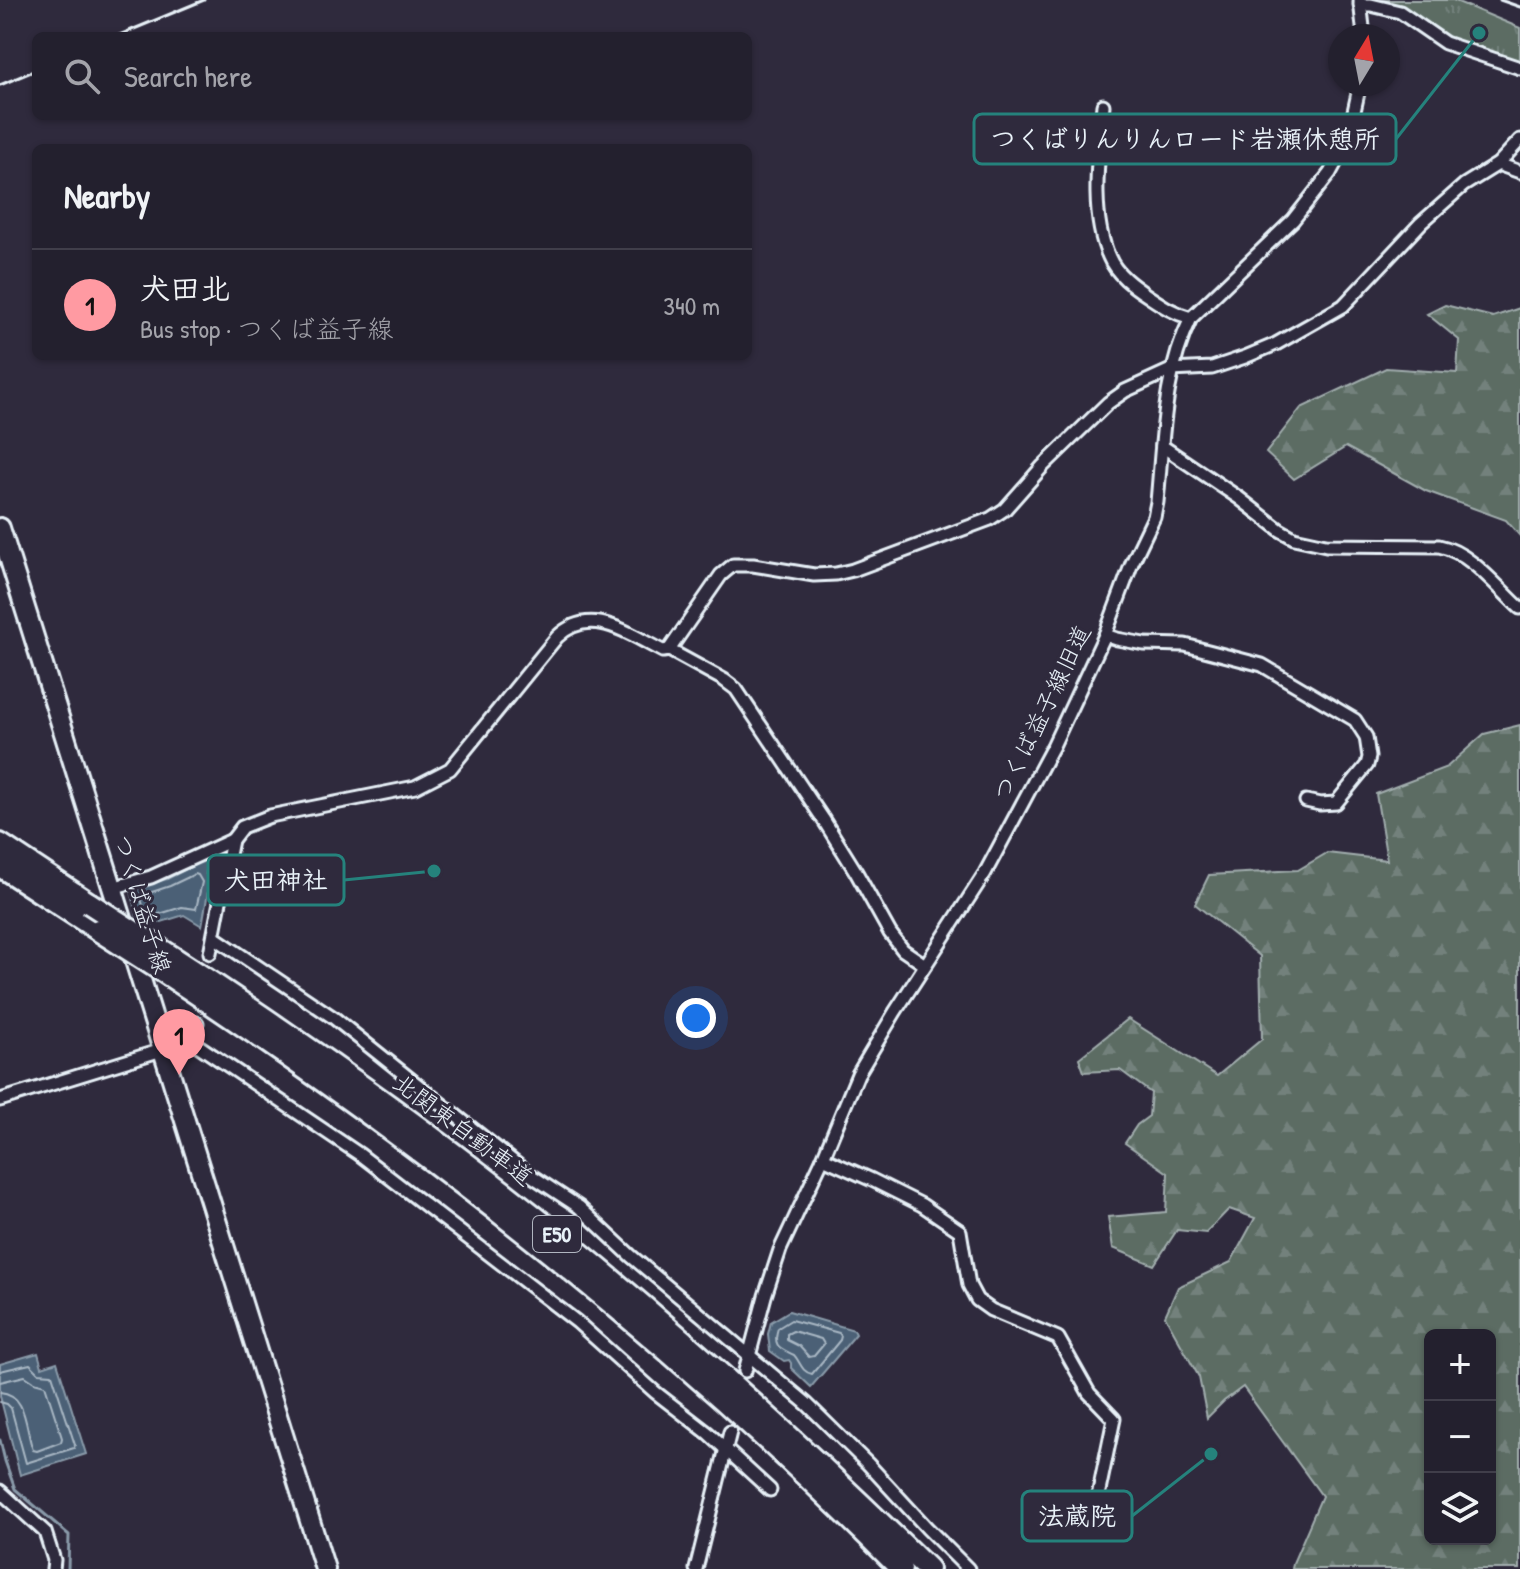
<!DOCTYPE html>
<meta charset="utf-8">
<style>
:root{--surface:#23202e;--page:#2f2d3a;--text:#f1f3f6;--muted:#a3a3aa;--line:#403e4a;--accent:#ff9aa2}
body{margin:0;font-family:"Patrick Hand","Klee One",sans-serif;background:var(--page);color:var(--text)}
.controls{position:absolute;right:24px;bottom:24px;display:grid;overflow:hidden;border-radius:12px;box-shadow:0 2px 6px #0004}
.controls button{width:72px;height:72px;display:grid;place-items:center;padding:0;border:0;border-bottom:2px solid var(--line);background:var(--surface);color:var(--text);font:40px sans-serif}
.compass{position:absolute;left:1328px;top:24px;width:72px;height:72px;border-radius:50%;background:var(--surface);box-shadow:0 2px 6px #0004;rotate:10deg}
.you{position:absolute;left:696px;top:1018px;width:28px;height:28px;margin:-20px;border:6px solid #fff;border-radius:50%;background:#1a73e8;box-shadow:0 0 0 12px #1a73e833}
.badge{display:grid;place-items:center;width:52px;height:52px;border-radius:50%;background:var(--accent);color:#111;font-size:26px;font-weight:700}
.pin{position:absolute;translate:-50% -66px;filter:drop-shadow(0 2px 4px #0008)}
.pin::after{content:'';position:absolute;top:42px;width:28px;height:24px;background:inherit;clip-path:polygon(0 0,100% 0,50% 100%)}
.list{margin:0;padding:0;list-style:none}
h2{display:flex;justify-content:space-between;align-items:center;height:104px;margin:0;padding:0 32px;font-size:34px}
h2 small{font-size:26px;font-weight:400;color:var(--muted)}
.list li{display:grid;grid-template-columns:52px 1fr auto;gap:24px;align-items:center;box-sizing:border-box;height:112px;padding:0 32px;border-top:2px solid var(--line)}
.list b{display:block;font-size:30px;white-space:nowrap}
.list p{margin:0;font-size:26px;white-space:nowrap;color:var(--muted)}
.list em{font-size:26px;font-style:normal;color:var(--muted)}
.icon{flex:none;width:44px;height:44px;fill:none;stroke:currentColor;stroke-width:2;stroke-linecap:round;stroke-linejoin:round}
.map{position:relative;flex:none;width:1520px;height:1569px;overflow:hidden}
.search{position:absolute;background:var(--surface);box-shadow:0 2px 6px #0004;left:32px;top:32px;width:720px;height:88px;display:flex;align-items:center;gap:20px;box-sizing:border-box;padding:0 28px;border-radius:12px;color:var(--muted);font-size:30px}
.panel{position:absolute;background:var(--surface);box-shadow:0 2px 6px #0004;left:32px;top:144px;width:720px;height:216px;border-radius:12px}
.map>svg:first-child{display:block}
.grass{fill:url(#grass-tufts);stroke:#a2aeae;stroke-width:2}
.forest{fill:url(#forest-firs);stroke:#a2aeae;stroke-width:2;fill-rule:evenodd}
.water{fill:#4b6176;stroke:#8a9baa;stroke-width:2}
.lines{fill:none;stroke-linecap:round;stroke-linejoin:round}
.shore{stroke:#a9b7c4;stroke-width:2}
.stream{stroke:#8a9baa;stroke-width:3}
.minor-casing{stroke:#e8f1f8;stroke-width:17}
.primary-casing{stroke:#e8f1f8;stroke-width:24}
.motorway-casing{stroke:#e8f1f8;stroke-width:26}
.minor{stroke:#2f2a3d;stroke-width:11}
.primary{stroke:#2f2a3d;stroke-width:18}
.motorway{stroke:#2f2a3d;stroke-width:20}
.rail{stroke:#e8f1f8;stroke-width:3}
.motorway-bridge-casing{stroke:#e8f1f8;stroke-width:26;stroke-linecap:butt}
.motorway-bridge{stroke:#2f2a3d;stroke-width:20}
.labels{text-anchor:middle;stroke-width:6;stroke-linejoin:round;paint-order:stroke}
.shield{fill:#2f2a3d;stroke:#b0b5c0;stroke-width:2}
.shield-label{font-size:22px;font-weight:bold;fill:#e8f1f8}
.street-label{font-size:24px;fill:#e8f1f8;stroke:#2f2a3d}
.leader{fill:none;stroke:#25827c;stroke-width:3}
.callout-dot{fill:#25827c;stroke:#2f2a3d;stroke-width:3}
.callout{fill:#2f2a3d;stroke:#25827c;stroke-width:3}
.callout-label{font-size:26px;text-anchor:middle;font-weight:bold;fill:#e8f1f8}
</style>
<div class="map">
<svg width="1520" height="1569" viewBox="0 0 1520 1569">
<defs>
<pattern id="grass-tufts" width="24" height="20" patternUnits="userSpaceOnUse" patternTransform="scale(2)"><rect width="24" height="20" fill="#5b6c64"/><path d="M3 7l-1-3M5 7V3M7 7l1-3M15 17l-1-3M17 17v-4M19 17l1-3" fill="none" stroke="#73817b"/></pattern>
<pattern id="forest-firs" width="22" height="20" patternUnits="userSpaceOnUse" patternTransform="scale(2)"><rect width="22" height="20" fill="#5b6c64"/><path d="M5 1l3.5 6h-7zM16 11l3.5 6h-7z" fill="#73817b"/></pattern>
</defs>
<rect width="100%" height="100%" fill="#2f2a3d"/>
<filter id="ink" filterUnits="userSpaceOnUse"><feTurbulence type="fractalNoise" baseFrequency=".0125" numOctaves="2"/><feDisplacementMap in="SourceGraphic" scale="16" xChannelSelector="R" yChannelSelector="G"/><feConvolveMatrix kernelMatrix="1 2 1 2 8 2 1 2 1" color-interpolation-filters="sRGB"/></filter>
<g filter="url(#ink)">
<!-- grass -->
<path class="grass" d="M 1366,0 L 1453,0 L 1520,28 L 1520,64 L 1446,37 Z"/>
<!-- forest -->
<g class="forest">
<path d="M 1445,305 L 1493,317 L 1520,308 L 1520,536 L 1506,520 L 1426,491 L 1346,447 L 1294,479 L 1266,453 L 1301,408 L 1386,368 L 1457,373 L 1459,340 L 1427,314 Z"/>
<path d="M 1520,725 L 1520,1569 L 1292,1569 L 1293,1563 L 1322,1496 L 1243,1387 L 1224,1401 L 1207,1418 L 1199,1377 L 1165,1316 L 1178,1287 L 1231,1262 L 1255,1218 L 1229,1209 L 1206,1233 L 1177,1230 L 1154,1265 L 1113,1248 L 1108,1217 L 1166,1212 L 1168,1173 L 1125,1143 L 1137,1125 L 1149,1116 L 1151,1093 L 1120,1070 L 1084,1072 L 1079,1058 L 1128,1019 L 1217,1076 L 1262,1039 L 1260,956 L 1195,904 L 1209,875 L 1298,870 L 1327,853 L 1387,860 L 1376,794 L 1447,767 L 1484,734 ZM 1430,1335 L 1490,1335 L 1490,1539 L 1430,1539 Z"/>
</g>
<!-- water -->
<g class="water">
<path d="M 204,860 L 209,860 L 206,874 L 211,875 L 202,926 L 184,915 L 152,925 L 137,916 L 131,889 L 167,879 Z"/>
<path d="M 789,1311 L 854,1330 L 856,1334 L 811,1387 L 791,1368 L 791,1363 L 789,1360 L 784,1361 L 770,1351 L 768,1334 L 771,1322 Z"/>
<path d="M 38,1353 L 42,1367 L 57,1362 L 86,1454 L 20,1475 L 0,1396 L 0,1364 Z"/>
</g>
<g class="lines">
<!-- shore -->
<g class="shore">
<path d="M 195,874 L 198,875 L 202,882 L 196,909 L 182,907 L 153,916 L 144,910 L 141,898 L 143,895 L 170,886 Z"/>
<path d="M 791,1320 L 839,1333 L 841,1336 L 840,1340 L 812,1374 C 801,1372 800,1361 794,1355 C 780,1348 772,1347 778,1328 Z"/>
<path d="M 793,1331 L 821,1339 L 824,1344 L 814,1356 L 809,1357 L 799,1346 L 787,1340 L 787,1334 Z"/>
<path d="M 0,1371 L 30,1364 L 39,1373 L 52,1374 L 75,1445 L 74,1448 L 26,1463 L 11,1408 L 7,1404 L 0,1402"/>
<path d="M 0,1382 L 25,1376 L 34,1382 L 45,1385 L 62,1438 L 61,1442 L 37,1451 L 33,1450 C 25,1430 28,1394 0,1392"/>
</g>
<!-- stream -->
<path class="stream" d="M 0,1440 L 5,1461 L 15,1489 L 69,1535 L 68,1569"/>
<defs>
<g id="minor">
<path d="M 1360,1 L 1364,36"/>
<path d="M 1360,5 L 1371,5 L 1400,12 L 1445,43 L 1520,68"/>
<path d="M 1103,105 C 1099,152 1089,213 1109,257 C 1116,274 1133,286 1148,296 C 1163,306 1173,313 1191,318"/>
<path d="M 1498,164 L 1520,172"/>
<path d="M 1162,446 L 1239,498 L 1280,530 L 1294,538 L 1326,545 L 1439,546 C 1470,552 1497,587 1520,608"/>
<path d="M 1105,635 L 1117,639 L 1144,644 L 1185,645 L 1262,665 L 1355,720 L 1366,737 L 1369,757 L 1367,765 L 1336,803 L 1320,804 L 1306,801"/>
<path d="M 669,650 L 721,575 L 733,565 L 753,565 L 814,575 L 836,574 L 853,570 L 990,519 L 1005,509 L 1043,466 L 1108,403 L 1125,391 L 1171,370 L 1212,368 L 1245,357 L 1276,344 L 1343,306 L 1421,223 L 1464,185 L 1498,164 L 1520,140"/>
<path d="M 112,888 L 151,877 L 232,840"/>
<path d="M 214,937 L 334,1018 L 529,1174 L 579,1207 L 631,1256 L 807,1404 L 868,1464 L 927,1528 L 968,1569"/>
<path d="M 210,953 L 232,840 L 242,827 L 270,816 L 415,787 L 450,769 L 557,637 C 591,604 628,634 663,651 L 669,650 L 724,680 L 736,689 L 823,819 L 856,872 L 890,933 L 903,950 L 925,965"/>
<path d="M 190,1040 L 359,1154 L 577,1322 L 655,1392 L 708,1433 L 770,1490"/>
<path d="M 0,1100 L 162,1050 L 190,1040 L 197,1023"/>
<path d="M 823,1158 L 872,1180 L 922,1205 L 960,1231 L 969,1285 L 977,1300 L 991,1310 L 1058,1338 L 1089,1393 L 1114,1419 L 1092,1525"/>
<path d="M 745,1371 L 765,1296 L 780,1250 L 823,1158 L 858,1074 L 895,1012 L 985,873 L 1053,746 L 1105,635 L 1132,563 L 1154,517 L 1157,502 C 1163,440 1163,375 1191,318 L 1293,220 L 1330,173 L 1342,151 L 1351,125 L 1360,84"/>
<path d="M 0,1491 L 45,1532 L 54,1560 L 53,1569"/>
<path d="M 696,1569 L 730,1432"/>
</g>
<path id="primary" d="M 0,528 L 325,1569"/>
<g id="motorway">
<path d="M 0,844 L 89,903"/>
<path d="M 0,866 L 98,930"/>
<path d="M 151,943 C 297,1037 439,1138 574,1248 C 697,1349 814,1457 928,1569"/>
<path d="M 159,969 C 428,1146 674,1340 901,1569"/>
</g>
</defs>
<!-- minor casing -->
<use href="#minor" class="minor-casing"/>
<!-- primary casing -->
<use href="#primary" class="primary-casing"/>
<!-- motorway casing -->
<use href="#motorway" class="motorway-casing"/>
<!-- minor -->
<use href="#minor" class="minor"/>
<!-- primary -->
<use href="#primary" class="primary"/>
<!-- motorway -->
<use href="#motorway" class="motorway"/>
<!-- rail -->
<g class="rail">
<path d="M 1500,0 L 1520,7"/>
<path d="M 117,36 L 204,0"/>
<path d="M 0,85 L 36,70"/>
</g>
<defs>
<g id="motorway-bridge">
<path d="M 89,903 L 151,943"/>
<path d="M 98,930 L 159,969"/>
</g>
</defs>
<!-- motorway-bridge casing -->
<use href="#motorway-bridge" class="motorway-bridge-casing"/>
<!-- motorway-bridge -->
<use href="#motorway-bridge" class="motorway-bridge"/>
</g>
</g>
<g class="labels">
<!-- shield labels -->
<rect class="shield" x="533" y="1216" width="48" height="36" rx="6"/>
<g class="shield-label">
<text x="557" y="1242">E50</text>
</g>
<!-- street labels -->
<g class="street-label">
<text transform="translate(1042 713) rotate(-64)" y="8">つくば益子線旧道</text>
<text transform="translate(142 904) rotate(73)" y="8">つくば益子線</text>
<text transform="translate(463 1130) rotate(37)" y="8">北関東自動車道</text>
</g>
</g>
<!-- callouts -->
<path class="leader" d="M1479 33L1396 139M434 871L344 880M1211 1454L1132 1516"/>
<g class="callout-dot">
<circle cx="1479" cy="33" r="8"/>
<circle cx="434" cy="871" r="8"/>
<circle cx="1211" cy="1454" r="8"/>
</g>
<g class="callout">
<rect x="974" y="114" width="422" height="50" rx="8"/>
<rect x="208" y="855" width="136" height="50" rx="8"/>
<rect x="1022" y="1491" width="110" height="50" rx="8"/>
</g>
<g class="callout-label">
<text x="1185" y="148">つくばりんりんロード岩瀬休憩所</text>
<text x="276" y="889">犬田神社</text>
<text x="1077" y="1525">法蔵院</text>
</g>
</svg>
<div class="controls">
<button>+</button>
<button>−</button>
<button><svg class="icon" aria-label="layers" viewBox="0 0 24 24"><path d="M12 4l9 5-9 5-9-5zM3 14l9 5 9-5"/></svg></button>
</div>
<svg class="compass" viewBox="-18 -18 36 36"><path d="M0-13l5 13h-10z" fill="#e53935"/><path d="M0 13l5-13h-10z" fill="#a3a3aa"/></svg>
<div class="you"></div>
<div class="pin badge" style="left:179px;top:1075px">1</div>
<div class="search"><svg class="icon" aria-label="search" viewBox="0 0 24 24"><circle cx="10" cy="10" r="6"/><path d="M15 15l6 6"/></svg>Search here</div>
<section class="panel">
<h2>Nearby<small></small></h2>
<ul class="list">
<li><span class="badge">1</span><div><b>犬田北</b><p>Bus stop · つくば益子線</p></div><em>340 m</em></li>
</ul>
</section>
</div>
